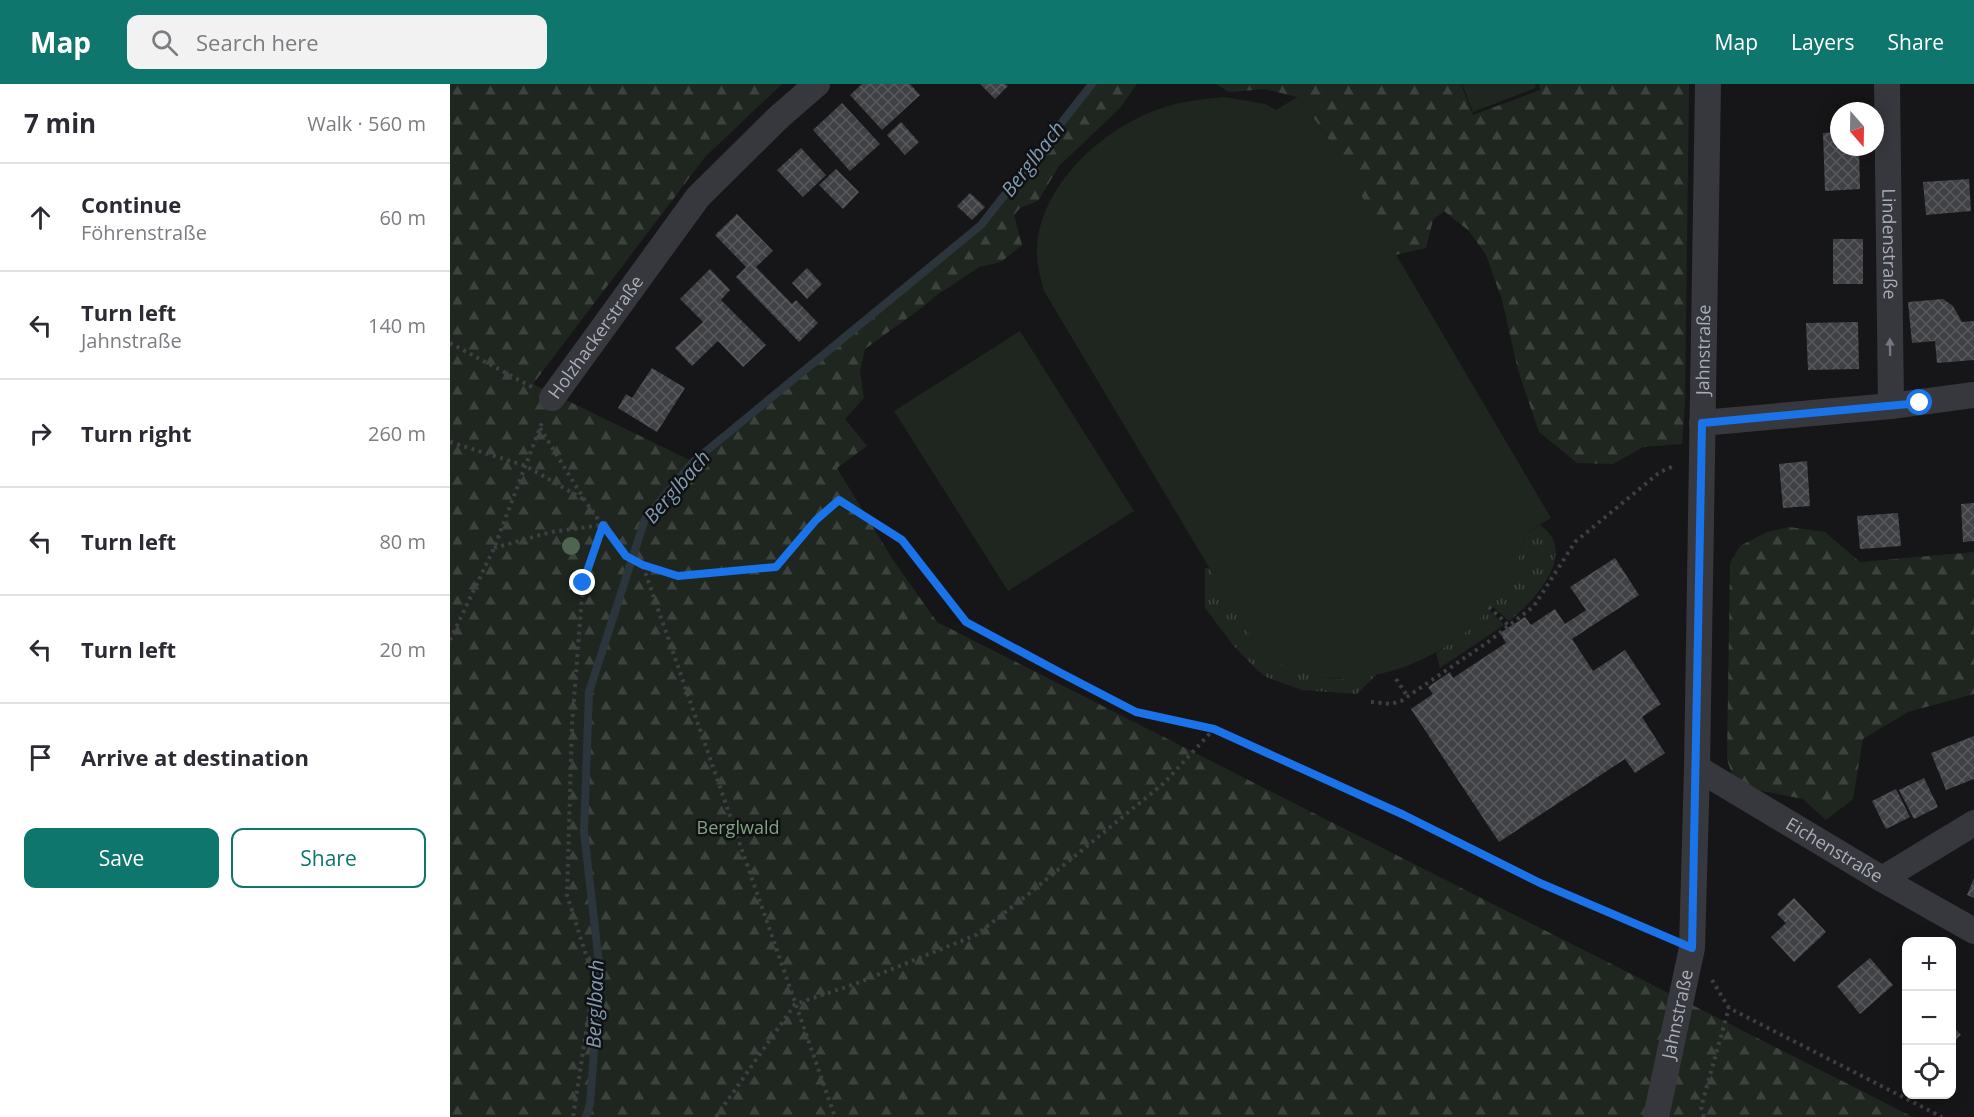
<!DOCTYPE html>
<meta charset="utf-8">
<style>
:root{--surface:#fff;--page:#f2f2f3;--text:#2b2b33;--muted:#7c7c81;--line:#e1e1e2;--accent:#0f766e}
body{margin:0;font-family:"Open Sans",sans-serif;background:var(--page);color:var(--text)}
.controls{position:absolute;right:18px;bottom:18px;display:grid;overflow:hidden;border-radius:12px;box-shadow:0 3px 15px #0003}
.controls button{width:54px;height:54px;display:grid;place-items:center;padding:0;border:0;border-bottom:2px solid var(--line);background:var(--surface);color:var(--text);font:30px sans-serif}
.compass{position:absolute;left:1380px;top:18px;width:54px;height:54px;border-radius:50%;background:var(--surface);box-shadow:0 3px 15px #0003;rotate:160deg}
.stop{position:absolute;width:18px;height:18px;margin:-14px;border:4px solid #1a73e8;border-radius:50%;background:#fff}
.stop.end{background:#1a73e8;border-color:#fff;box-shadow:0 2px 6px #0008}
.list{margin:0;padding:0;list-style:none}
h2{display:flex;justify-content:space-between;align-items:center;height:78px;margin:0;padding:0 24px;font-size:26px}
h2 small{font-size:20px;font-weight:400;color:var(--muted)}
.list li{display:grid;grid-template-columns:39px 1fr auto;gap:18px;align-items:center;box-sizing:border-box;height:108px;padding:0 24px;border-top:2px solid var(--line)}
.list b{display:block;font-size:22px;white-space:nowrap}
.list p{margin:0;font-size:20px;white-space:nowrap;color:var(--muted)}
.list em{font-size:20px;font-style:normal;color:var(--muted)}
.actions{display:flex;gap:12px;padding:18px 24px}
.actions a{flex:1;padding:14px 0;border:2px solid var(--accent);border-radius:12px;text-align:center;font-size:21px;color:var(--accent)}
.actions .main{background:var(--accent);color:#fff}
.icon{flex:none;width:33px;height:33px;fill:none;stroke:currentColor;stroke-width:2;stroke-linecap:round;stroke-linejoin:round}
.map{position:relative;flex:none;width:1524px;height:1033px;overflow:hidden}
header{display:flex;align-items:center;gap:36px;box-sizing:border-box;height:84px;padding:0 30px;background:var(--accent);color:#fff}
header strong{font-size:28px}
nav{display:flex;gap:33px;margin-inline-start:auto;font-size:21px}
.search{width:420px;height:54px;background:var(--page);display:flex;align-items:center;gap:15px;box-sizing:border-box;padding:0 21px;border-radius:12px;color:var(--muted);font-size:22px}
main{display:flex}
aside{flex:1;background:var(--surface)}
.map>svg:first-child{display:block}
.grass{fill:url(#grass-tufts)}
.forest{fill:url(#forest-firs)}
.park{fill:#1e261f}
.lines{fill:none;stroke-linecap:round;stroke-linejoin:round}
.stream{stroke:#2c353c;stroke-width:8}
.building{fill:url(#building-cross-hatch)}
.path{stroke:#3d3f44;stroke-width:4;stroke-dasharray:3 4.5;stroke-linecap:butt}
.street{stroke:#37383d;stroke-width:26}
.tree{fill:#506452}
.oneway{fill:#757881}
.route{stroke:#1a73e8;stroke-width:8}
.labels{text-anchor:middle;stroke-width:5;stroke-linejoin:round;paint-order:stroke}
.street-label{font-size:18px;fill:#a8adb8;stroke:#111113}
.park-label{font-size:18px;fill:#7fa381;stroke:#111113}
.water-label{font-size:20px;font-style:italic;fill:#7f9bb3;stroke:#111113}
</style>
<header>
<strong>Map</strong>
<div class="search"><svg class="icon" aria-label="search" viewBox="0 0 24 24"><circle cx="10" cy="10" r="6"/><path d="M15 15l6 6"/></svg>Search here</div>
<nav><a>Map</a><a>Layers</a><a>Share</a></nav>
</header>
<main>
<aside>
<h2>7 min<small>Walk · 560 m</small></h2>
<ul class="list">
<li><svg class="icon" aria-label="ahead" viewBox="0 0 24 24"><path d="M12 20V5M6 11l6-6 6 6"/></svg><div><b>Continue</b><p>Föhrenstraße</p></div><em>60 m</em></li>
<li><svg class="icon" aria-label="left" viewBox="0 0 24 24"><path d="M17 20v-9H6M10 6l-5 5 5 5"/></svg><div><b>Turn left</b><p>Jahnstraße</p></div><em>140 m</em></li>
<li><svg class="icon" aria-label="right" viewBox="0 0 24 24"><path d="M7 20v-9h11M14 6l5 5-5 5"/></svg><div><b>Turn right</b></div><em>260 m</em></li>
<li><svg class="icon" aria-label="left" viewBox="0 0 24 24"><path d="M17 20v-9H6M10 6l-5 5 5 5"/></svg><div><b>Turn left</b></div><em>80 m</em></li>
<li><svg class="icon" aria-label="left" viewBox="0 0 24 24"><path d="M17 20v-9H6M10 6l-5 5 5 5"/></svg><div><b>Turn left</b></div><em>20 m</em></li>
<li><svg class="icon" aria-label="arrive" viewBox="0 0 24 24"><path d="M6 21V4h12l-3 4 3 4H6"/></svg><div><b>Arrive at destination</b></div></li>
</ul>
<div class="actions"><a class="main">Save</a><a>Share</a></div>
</aside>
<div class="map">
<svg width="1524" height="1033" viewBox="0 0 1524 1033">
<defs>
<pattern id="grass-tufts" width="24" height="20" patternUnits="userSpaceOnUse" patternTransform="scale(1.5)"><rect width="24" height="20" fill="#1e261f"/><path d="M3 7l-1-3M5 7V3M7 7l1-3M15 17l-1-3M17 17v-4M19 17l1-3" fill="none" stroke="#3c433d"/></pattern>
<pattern id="forest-firs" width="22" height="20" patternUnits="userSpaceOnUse" patternTransform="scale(1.5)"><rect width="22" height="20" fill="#1e261f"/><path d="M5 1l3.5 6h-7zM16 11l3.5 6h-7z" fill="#3c433d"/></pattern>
<pattern id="building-cross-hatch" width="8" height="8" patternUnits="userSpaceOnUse" patternTransform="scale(1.5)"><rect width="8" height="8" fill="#404145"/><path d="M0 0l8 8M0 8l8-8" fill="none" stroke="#595a5e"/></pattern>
</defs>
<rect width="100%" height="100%" fill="#161618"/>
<!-- grass -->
<g class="grass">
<path d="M 1090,441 C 1130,468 1084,518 1059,537 L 1041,521 C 1057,501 1071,477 1074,450 Z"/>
<path d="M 755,484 L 760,484 L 797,547 L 866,592 L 888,595 L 926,591 L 907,610 L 852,606 L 816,593 L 804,583 L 783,561 L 755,524 Z"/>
<path d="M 1038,525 L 1054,541 L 990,584 L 986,569 L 1021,543 Z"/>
</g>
<!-- forest -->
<g class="forest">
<path d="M 0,0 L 332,0 L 255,73 L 83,300 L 248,380 L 362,279 L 530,143 L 645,0 L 687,0 L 670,24 L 609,82 L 588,117 L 570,124 L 564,131 L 572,161 L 551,178 L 529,183 L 487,211 L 470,225 L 415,265 L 410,287 L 414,314 L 395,335 L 417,362 L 387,384 L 443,476 L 487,538 L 1463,1033 L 0,1033 Z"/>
<path d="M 766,0 L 1011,0 L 1023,31 L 1090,6 L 1089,0 L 1239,0 L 1235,319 L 1232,360 L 1193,363 L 1163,380 L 1127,379 L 1089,348 L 1068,286 L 1052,216 L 1036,171 L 1019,147 L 994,127 L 983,136 L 976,164 L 945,171 L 874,48 L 847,13 L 815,5 L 779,8 Z"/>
<path d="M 1339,443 L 1375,448 L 1410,478 L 1524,468 L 1524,610 L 1458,628 L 1413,655 L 1403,715 L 1376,736 L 1353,715 L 1307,706 L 1282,691 L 1277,675 L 1280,479 L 1290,462 L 1317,448 Z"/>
</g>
<!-- park -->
<g class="park">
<path d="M 1012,0 L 1085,0 L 1086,4 L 1023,28 Z"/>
<path d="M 775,13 L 815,20 L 826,26 L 847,13 L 874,48 L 1101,434 L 1074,450 C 1063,547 932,621 842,585 C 824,577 810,563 797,547 L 594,207 C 591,195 587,183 587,170 C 586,104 653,43 712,24 C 732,17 754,15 775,13 Z"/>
<path d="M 570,247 L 684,427 L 558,507 L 444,327 Z"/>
</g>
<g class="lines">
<!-- stream -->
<path class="stream" d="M 136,1033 L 140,1020 L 150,888 L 134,748 L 139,608 L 195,435 L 243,378 L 531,141 L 642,0"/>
</g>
<!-- building -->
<g class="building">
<path d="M 412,0 L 460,0 L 470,11 L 432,46 L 400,11 Z"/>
<path d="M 530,0 L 555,0 L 558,2 L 545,15 Z"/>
<path d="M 392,19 L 430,60 L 400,87 L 363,46 Z"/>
<path d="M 451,38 L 469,58 L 455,71 L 437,51 Z"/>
<path d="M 1389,48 L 1389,63 L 1409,63 L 1410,105 L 1375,107 L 1373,49 Z"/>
<path d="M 351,64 L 376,91 L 353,113 L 327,86 Z"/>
<path d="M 386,85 L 409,108 L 393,125 L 369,101 Z"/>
<path d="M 1519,95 L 1521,127 L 1476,131 L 1473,98 Z"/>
<path d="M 520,109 L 535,123 L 522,136 L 507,122 Z"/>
<path d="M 287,130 L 323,167 L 306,183 L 342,220 L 346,216 L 368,239 L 349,258 L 286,193 L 296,183 L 265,151 Z"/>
<rect x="1383" y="155" width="30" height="45"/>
<path d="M 357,184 L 372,200 L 357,215 L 342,199 Z"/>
<path d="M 260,185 L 280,206 L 271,216 L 316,261 L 293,283 L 268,257 L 242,282 L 225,264 L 253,238 L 230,215 Z"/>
<path d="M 1493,215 L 1503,222 L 1512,238 L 1524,237 L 1524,276 L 1487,279 L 1485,257 L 1462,259 L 1458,218 Z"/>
<path d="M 1408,238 L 1409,285 L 1358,286 L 1356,239 Z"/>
<path d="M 202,284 L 235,304 L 207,348 L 168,324 L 176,310 L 182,314 Z"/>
<path d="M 1357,377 L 1360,422 L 1333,424 L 1329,380 Z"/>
<path d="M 1524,419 L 1524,457 L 1513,458 L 1511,420 Z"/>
<path d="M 1448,429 L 1451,462 L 1410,465 L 1407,432 Z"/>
<path d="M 1165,474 L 1189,511 L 1122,555 L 1143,587 L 1175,566 L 1211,620 L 1192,633 L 1215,669 L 1185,689 L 1175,675 L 1049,758 L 961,625 L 983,610 L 978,603 L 1000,588 L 1003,594 L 1056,559 L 1050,549 L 1075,533 L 1081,541 L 1105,525 L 1115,540 L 1136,526 L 1120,503 Z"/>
<path d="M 1524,652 L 1524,695 L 1496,706 L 1481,669 Z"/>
<path d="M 1474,694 L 1488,723 L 1464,735 L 1449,706 Z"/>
<path d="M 1446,705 L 1460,733 L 1436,745 L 1422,717 Z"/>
<path d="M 1524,794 L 1524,814 L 1517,811 Z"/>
<path d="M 1344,814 L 1376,848 L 1344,878 L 1321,853 L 1336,839 L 1327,830 Z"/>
<path d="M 1420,874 L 1443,901 L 1410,930 L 1387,902 Z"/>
<path d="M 1502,941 L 1511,951 L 1502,959 Z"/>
</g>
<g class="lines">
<!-- path -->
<g class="path">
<path d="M 0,259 L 82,303"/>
<path d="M 90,344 L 134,415 L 152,441 L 133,499 L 122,641 L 117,811 L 144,896 L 123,1033"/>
<path d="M 0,358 L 76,382 L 133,415"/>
<path d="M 44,464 L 101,448 L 152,441 L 176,472 L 193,481 L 228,492 L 326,483 L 365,436 L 389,416 L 452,456 L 516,538 L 611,589 L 686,628 L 764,645 L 954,731 L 1090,799 L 1217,853"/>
<path d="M 193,482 L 385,1033"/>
<path d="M 1039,523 L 1059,542"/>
<path d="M 0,556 L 44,464 L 93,336"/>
<path d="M 946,595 L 958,613"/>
<path d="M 921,618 L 941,620 L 951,617 L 1038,558 L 1084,522 L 1125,458 L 1210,388 L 1224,382"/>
<path d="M 1262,896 L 1279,924 L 1492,1033"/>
<path d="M 266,1033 L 345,920 L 405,900 L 526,851 L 581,808 L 714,699 L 763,646"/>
<path d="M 1254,1033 L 1251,1023 L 1279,924"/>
</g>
<!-- street -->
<g class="street">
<path id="s1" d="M 1437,0 L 1441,322"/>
<path id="s2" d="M 102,314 L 248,113 L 329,33 L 367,0"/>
<path d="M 1252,339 L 1441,322 L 1524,311"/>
<path id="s3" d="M 1247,684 L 1432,795 L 1524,847"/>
<path d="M 1432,795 L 1524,739"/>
<path id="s4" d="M 1206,1033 L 1242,864 L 1247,684 L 1258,0"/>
</g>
</g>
<!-- trees -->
<circle class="tree" cx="121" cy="462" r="9"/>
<!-- one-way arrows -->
<defs><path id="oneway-solid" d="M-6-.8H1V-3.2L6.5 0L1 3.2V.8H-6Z" transform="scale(1.5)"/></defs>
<use class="oneway" href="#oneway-solid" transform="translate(1440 263) rotate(-91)"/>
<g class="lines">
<!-- route -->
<path class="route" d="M 133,499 L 153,441 L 176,472 L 193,481 L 228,492 L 326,483 L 366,436 L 389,416 L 452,456 L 516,538 L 611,589 L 686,628 L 764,645 L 954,731 L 1090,799 L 1242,864 L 1252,339 L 1470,319"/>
</g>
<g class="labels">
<!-- street labels -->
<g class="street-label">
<text dy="6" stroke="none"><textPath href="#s1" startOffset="160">Lindenstraße</textPath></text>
<text dy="6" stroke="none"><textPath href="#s2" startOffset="75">Holzhackerstraße</textPath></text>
<text dy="6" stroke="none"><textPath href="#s4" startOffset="771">Jahnstraße</textPath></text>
<text dy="6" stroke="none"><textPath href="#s3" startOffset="160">Eichenstraße</textPath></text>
<text dy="6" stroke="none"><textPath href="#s4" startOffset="105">Jahnstraße</textPath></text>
</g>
<!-- park labels -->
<g class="park-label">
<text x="288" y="750">Berglwald</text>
</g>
<!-- water labels -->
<g class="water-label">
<text transform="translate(583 75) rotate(-52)" y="7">Berglbach</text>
<text transform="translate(227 403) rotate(-49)" y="7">Berglbach</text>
<text transform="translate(145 920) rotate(-88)" y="7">Berglbach</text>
</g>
</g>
</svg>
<div class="controls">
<button>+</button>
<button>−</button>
<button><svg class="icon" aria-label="locate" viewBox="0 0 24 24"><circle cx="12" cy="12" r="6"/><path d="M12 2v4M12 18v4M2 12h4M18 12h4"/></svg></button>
</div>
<svg class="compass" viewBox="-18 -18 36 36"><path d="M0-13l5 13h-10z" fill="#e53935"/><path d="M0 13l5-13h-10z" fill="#7c7c81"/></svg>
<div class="stop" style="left:1470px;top:319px"></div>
<div class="stop end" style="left:133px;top:499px"></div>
</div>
</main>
